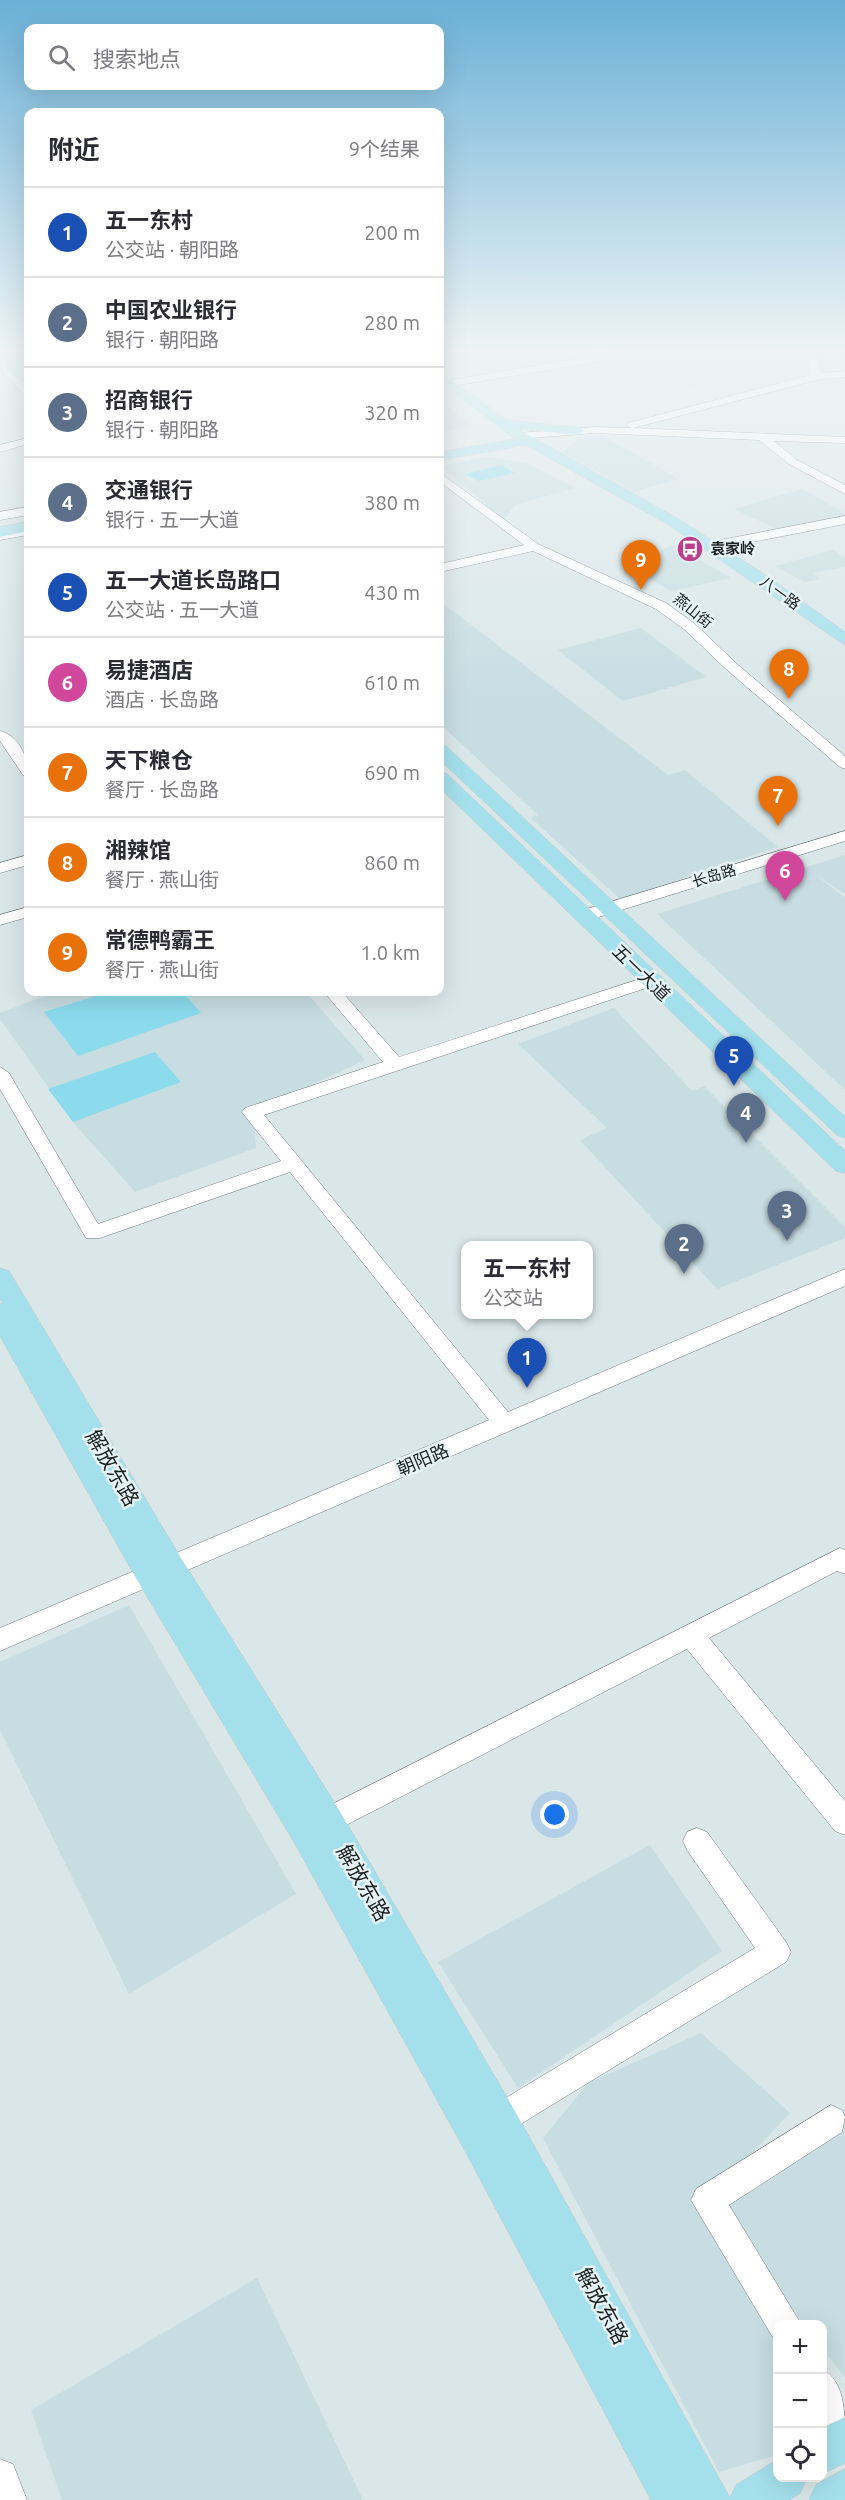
<!DOCTYPE html>
<html lang="zh">
<meta charset="utf-8">
<style>
:root{--surface:#fff;--page:#f7f7f7;--text:#2b2b33;--muted:#7c7c81;--line:#e1e1e2;--accent:#7c3aed}
body{margin:0;font-family:Ubuntu,"Noto Sans SC",sans-serif;background:var(--page);color:var(--text)}
.controls{position:absolute;right:18px;bottom:18px;display:grid;overflow:hidden;border-radius:12px;box-shadow:0 6px 24px #0002}
.controls button{width:54px;height:54px;display:grid;place-items:center;padding:0;border:0;border-bottom:2px solid var(--line);background:var(--surface);color:var(--text);font:30px sans-serif}
.you{position:absolute;left:555px;top:1815px;width:21px;height:21px;margin:-15px;border:4px solid #fff;border-radius:50%;background:#1a73e8;box-shadow:0 0 0 9px #1a73e833}
.badge{display:grid;place-items:center;width:39px;height:39px;border-radius:50%;background:var(--accent);color:#fff;font-size:20px;font-weight:700}
.pin{position:absolute;translate:-50% -50px;filter:drop-shadow(0 2px 3px #0008)}
.pin::after{content:'';position:absolute;top:32px;width:21px;height:18px;background:inherit;clip-path:polygon(0 0,100% 0,50% 100%)}
.popup{position:absolute;left:461px;top:1241px;width:132px;height:78px;box-sizing:border-box;display:grid;place-content:center;border-radius:12px;background:var(--surface);filter:drop-shadow(0 2px 4px #0005);font-size:20px;white-space:nowrap;color:var(--muted)}
.popup b{font-size:22px;color:var(--text)}
.popup::after{content:'';position:absolute;left:50%;top:100%;margin-left:-12px;border:12px solid transparent;border-top-color:var(--surface)}
.list{margin:0;padding:0;list-style:none}
h2{display:flex;justify-content:space-between;align-items:center;height:78px;margin:0;padding:0 24px;font-size:26px}
h2 small{font-size:20px;font-weight:400;color:var(--muted)}
.list li{display:grid;grid-template-columns:39px 1fr auto;gap:18px;align-items:center;box-sizing:border-box;height:90px;padding:0 24px;border-top:2px solid var(--line)}
.list b{display:block;font-size:22px;white-space:nowrap}
.list p{margin:0;font-size:20px;white-space:nowrap;color:var(--muted)}
.list em{font-size:20px;font-style:normal;color:var(--muted)}
.icon{flex:none;width:33px;height:33px;fill:none;stroke:currentColor;stroke-width:2;stroke-linecap:round;stroke-linejoin:round}
.map{position:relative;flex:none;width:845px;height:2500px;overflow:hidden}
.search{position:absolute;background:var(--surface);box-shadow:0 6px 24px #0002;left:24px;top:24px;width:420px;height:66px;display:flex;align-items:center;gap:15px;box-sizing:border-box;padding:0 21px;border-radius:12px;color:var(--muted);font-size:22px}
.panel{position:absolute;background:var(--surface);box-shadow:0 6px 24px #0002;left:24px;top:108px;width:420px;height:888px;border-radius:12px}
.map>svg:first-child{display:block}
.built{fill:#c7dde2}
.green{fill:#8bdbec}
.lines{fill:none;stroke-linecap:round;stroke-linejoin:round}
.minor-casing{stroke:#6e7a7c;stroke-width:1}
.major-casing{stroke:#c4c5c5;stroke-width:1}
.minor{fill:#fff;fill-rule:evenodd}
.major{fill:#a4e0ec;fill-rule:evenodd}
.labels{text-anchor:middle;stroke-width:5;stroke-linejoin:round;paint-order:stroke}
.far-poi-label{font-size:15px;font-weight:bold;fill:#1b2021;stroke:#e7f4f7;text-anchor:start}
.far-street-label{font-size:15px;fill:#1b2021;stroke:#e7f4f7}
.street-label{font-size:18px;fill:#1b2021;stroke:#e7f4f7}
.near-street-label{font-size:21px;fill:#1b2021;stroke:#e7f4f7}
</style>
<div class="map">
<svg width="845" height="2500" viewBox="0 0 845 2500">
<rect width="100%" height="100%" fill="#dae7e9"/>
<!-- built -->
<g class="built">
<path d="M 627,350 L 845,350 L 845,369 L 828,369 L 718,399 L 665,375 Z"/>
<path d="M 440,401 L 473,426 L 440,433 Z"/>
<path d="M 603,436 L 679,479 L 633,492 L 563,452 L 578,439 Z"/>
<path d="M 487,457 L 527,463 L 576,488 L 515,505 L 504,520 L 441,466 Z"/>
<path d="M 802,489 L 845,513 L 845,517 L 778,530 L 734,509 Z"/>
<path d="M 674,545 L 731,578 L 671,591 L 626,565 Z"/>
<path d="M 833,550 L 845,558 L 845,567 L 813,573 L 821,579 L 804,582 L 775,566 Z"/>
<path d="M 440,601 L 668,775 L 685,770 L 778,847 L 620,899 L 531,818 L 538,815 L 440,724 Z"/>
<path d="M 641,628 L 706,677 L 623,701 L 558,650 Z"/>
<path d="M 845,855 L 845,894 L 816,875 L 845,898 L 845,1090 L 657,914 Z"/>
<path d="M 55,992 L 306,992 L 365,1060 L 253,1112 L 256,1148 L 135,1192 L 73,1122 L 0,1019 L 0,1013 Z"/>
<path d="M 614,1008 L 692,1091 L 704,1086 L 845,1227 L 845,1238 L 717,1289 L 580,1140 L 607,1128 L 518,1044 Z"/>
<path d="M 129,1605 L 296,1894 L 129,1994 L 0,1730 L 0,1662 Z"/>
<path d="M 650,1845 L 722,1951 L 518,2088 L 438,1962 Z"/>
<path d="M 701,2033 L 790,2113 L 710,2198 L 845,2108 L 845,2378 L 823,2349 L 822,2324 L 804,2324 L 710,2204 L 777,2336 L 777,2455 L 719,2472 L 543,2138 L 588,2083 Z"/>
<path d="M 257,2278 L 363,2500 L 62,2500 L 31,2410 Z"/>
</g>
<!-- green -->
<g class="green">
<path d="M 502,465 L 515,473 L 478,481 L 465,474 Z"/>
<path d="M 109,992 L 183,992 L 201,1013 L 78,1056 L 44,1012 Z"/>
<path d="M 155,1052 L 181,1082 L 73,1122 L 48,1089 Z"/>
</g>
<g class="lines">
<defs>
<g id="minor">
<path d="M 594,350 L 605,350 L 613,357 L 608,360 L 440,388 L 440,382 L 599,355 Z"/>
<path d="M 799,350 L 815,352 L 821,373 L 845,371 L 845,377 L 817,380 L 633,428 L 845,437 L 845,443 L 774,441 L 797,460 L 845,485 L 845,494 L 789,464 L 759,440 L 594,433 L 519,439 L 513,436 L 519,433 L 594,427 L 631,428 L 626,425 L 628,423 L 811,375 L 806,356 Z"/>
<path d="M 0,357 L 8,357 L 13,371 L 28,386 L 28,395 L 24,394 L 3,372 Z"/>
<path d="M 28,438 L 28,444 L 0,452 L 0,445 Z"/>
<path d="M 440,473 L 538,544 L 666,603 L 695,624 L 737,664 L 845,756 L 845,769 L 840,767 L 727,670 L 685,630 L 656,609 L 533,551 L 440,572 L 440,564 L 524,545 L 440,482 Z"/>
<path d="M 28,507 L 28,515 L 0,520 L 0,512 Z"/>
<path d="M 845,516 L 845,524 L 711,550 L 705,546 L 711,542 Z"/>
<path d="M 28,527 L 28,535 L 0,540 L 0,532 Z"/>
<path d="M 0,731 C 20,736 28,758 28,776 L 23,775 L 0,741 Z"/>
<path d="M 845,831 L 845,841 L 589,920 L 577,920 L 574,916 L 577,912 Z"/>
<path d="M 28,855 L 28,865 L 0,873 L 0,863 Z"/>
<path d="M 28,907 L 28,917 L 0,925 L 0,915 Z"/>
<path d="M 649,976 L 655,977 L 658,981 L 655,985 L 264,1115 L 508,1412 L 845,1269 L 845,1286 L 0,1651 L 0,1628 L 489,1420 L 290,1172 L 100,1238 L 86,1238 L 0,1089 L 0,1067 L 9,1073 L 98,1224 L 281,1161 L 245,1116 L 242,1112 L 245,1108 L 383,1062 L 324,992 L 342,992 L 399,1057 Z"/>
<path d="M 840,1548 L 845,1550 L 845,1574 L 837,1571 L 709,1638 L 845,1801 L 845,1835 L 835,1831 L 687,1649 L 325,1836 L 315,1840 L 305,1836 L 301,1827 L 305,1818 Z"/>
<path d="M 697,1828 L 707,1832 L 786,1942 L 791,1952 L 786,1962 L 501,2136 L 490,2141 L 479,2136 L 474,2125 L 479,2114 L 755,1948 L 687,1850 L 683,1841 L 687,1832 Z"/>
<path d="M 831,2105 L 842,2110 L 845,2117 L 842,2132 L 729,2205 L 801,2324 L 778,2324 L 778,2338 L 772,2336 L 691,2200 L 696,2189 Z"/>
<path d="M 822,2369 C 845,2381 845,2412 845,2440 C 814,2427 822,2397 822,2369 Z"/>
<path d="M 0,2459 L 13,2464 L 27,2500 L 0,2500 Z"/>
</g>
<g id="major">
<path d="M 0,352 L 28,374 L 28,384 L 23,383 L 0,362 Z"/>
<path d="M 440,372 L 507,420 L 582,428 L 584,431 L 577,435 L 518,429 L 677,518 L 764,574 L 845,632 L 845,645 L 667,524 L 526,445 L 440,460 L 440,452 L 515,439 L 440,382 Z"/>
<path d="M 28,522 L 28,531 L 0,537 L 0,527 Z"/>
<path d="M 440,745 L 446,746 L 845,1117 L 845,1138 L 837,1135 L 440,760 Z"/>
<path d="M 440,772 L 447,774 L 845,1151 L 845,1173 L 836,1171 L 440,788 Z"/>
<path d="M 0,1268 L 9,1271 L 176,1550 L 339,1810 L 512,2106 L 730,2498 L 736,2485 L 778,2459 L 778,2478 L 807,2478 L 800,2493 L 790,2500 L 651,2500 L 463,2147 L 294,1842 L 136,1578 L 0,1336 L 0,1303 L 3,1304 L 0,1299 Z"/>
<path d="M 845,2417 L 845,2463 L 822,2474 L 822,2428 Z"/>
<path d="M 845,2469 L 845,2500 L 809,2500 L 816,2485 Z"/>
</g>
</defs>
<!-- minor casing -->
<use href="#minor" class="minor-casing"/>
<!-- major casing -->
<use href="#major" class="major-casing"/>
<!-- minor -->
<use href="#minor" class="minor"/>
<!-- major -->
<use href="#major" class="major"/>
</g>
<!-- sky -->
<linearGradient id="sky" x2="0" y2="1"><stop stop-color="#6ab0d7"/><stop offset="0.5" stop-color="#eef4f5"/><stop offset="1" stop-color="#eef4f5" stop-opacity="0"/></linearGradient>
<rect width="845" height="700" fill="url(#sky)"/>
<!-- icons -->
<defs>
<symbol id="bus-disc" viewBox="-11 -11 22 22"><circle r="9.5" fill="#bb3d8b" stroke="#e7f4f7"/><path d="M-5-6H5V4H4V6H2V4H-2V6H-4V4H-5ZM-3.5-4V0h7V-4ZM-3.5 1.2v1.5H-2V1.2ZM2 1.2v1.5H3.5V1.2Z" fill="#fff"/></symbol>
</defs>
<g fill-rule="evenodd">
<use href="#bus-disc" x="675" y="534" width="30" height="30"/>
</g>
<g class="labels">
<!-- far-poi labels -->
<g class="far-poi-label">
<text x="710" y="554">袁家岭</text>
</g>
<!-- far-street labels -->
<g class="far-street-label">
<text transform="translate(780 593) rotate(36)" y="5">八一路</text>
<text transform="translate(693 611) rotate(39)" y="5">燕山街</text>
<text transform="translate(714 876) rotate(-17)" y="5">长岛路</text>
</g>
<!-- street labels -->
<g class="street-label">
<text transform="translate(641 973) rotate(44)" y="6">五一大道</text>
<text transform="translate(423 1460) rotate(-23)" y="6">朝阳路</text>
</g>
<!-- near-street labels -->
<g class="near-street-label">
<text transform="translate(112 1468) rotate(60)" y="7">解放东路</text>
<text transform="translate(363 1883) rotate(60)" y="7">解放东路</text>
<text transform="translate(602 2306) rotate(61)" y="7">解放东路</text>
</g>
</g>
</svg>
<div class="controls">
<button>+</button>
<button>−</button>
<button><svg class="icon" aria-label="locate" viewBox="0 0 24 24"><circle cx="12" cy="12" r="6"/><path d="M12 2v4M12 18v4M2 12h4M18 12h4"/></svg></button>
</div>
<div class="you"></div>
<div class="pin badge" style="left:527px;top:1388px;background:#1a4fb4">1</div>
<div class="popup"><b>五一东村</b>公交站</div>
<div class="pin badge" style="left:684px;top:1274px;background:#5c6f8a">2</div>
<div class="pin badge" style="left:787px;top:1241px;background:#5c6f8a">3</div>
<div class="pin badge" style="left:746px;top:1143px;background:#5c6f8a">4</div>
<div class="pin badge" style="left:734px;top:1086px;background:#1a4fb4">5</div>
<div class="pin badge" style="left:785px;top:901px;background:#d1479c">6</div>
<div class="pin badge" style="left:778px;top:826px;background:#e8710a">7</div>
<div class="pin badge" style="left:789px;top:699px;background:#e8710a">8</div>
<div class="pin badge" style="left:641px;top:590px;background:#e8710a">9</div>
<div class="search"><svg class="icon" aria-label="search" viewBox="0 0 24 24"><circle cx="10" cy="10" r="6"/><path d="M15 15l6 6"/></svg>搜索地点</div>
<section class="panel">
<h2>附近<small>9个结果</small></h2>
<ul class="list">
<li><span class="badge" style="background:#1a4fb4">1</span><div><b>五一东村</b><p>公交站 · 朝阳路</p></div><em>200 m</em></li>
<li><span class="badge" style="background:#5c6f8a">2</span><div><b>中国农业银行</b><p>银行 · 朝阳路</p></div><em>280 m</em></li>
<li><span class="badge" style="background:#5c6f8a">3</span><div><b>招商银行</b><p>银行 · 朝阳路</p></div><em>320 m</em></li>
<li><span class="badge" style="background:#5c6f8a">4</span><div><b>交通银行</b><p>银行 · 五一大道</p></div><em>380 m</em></li>
<li><span class="badge" style="background:#1a4fb4">5</span><div><b>五一大道长岛路口</b><p>公交站 · 五一大道</p></div><em>430 m</em></li>
<li><span class="badge" style="background:#d1479c">6</span><div><b>易捷酒店</b><p>酒店 · 长岛路</p></div><em>610 m</em></li>
<li><span class="badge" style="background:#e8710a">7</span><div><b>天下粮仓</b><p>餐厅 · 长岛路</p></div><em>690 m</em></li>
<li><span class="badge" style="background:#e8710a">8</span><div><b>湘辣馆</b><p>餐厅 · 燕山街</p></div><em>860 m</em></li>
<li><span class="badge" style="background:#e8710a">9</span><div><b>常德鸭霸王</b><p>餐厅 · 燕山街</p></div><em>1.0 km</em></li>
</ul>
</section>
</div>
